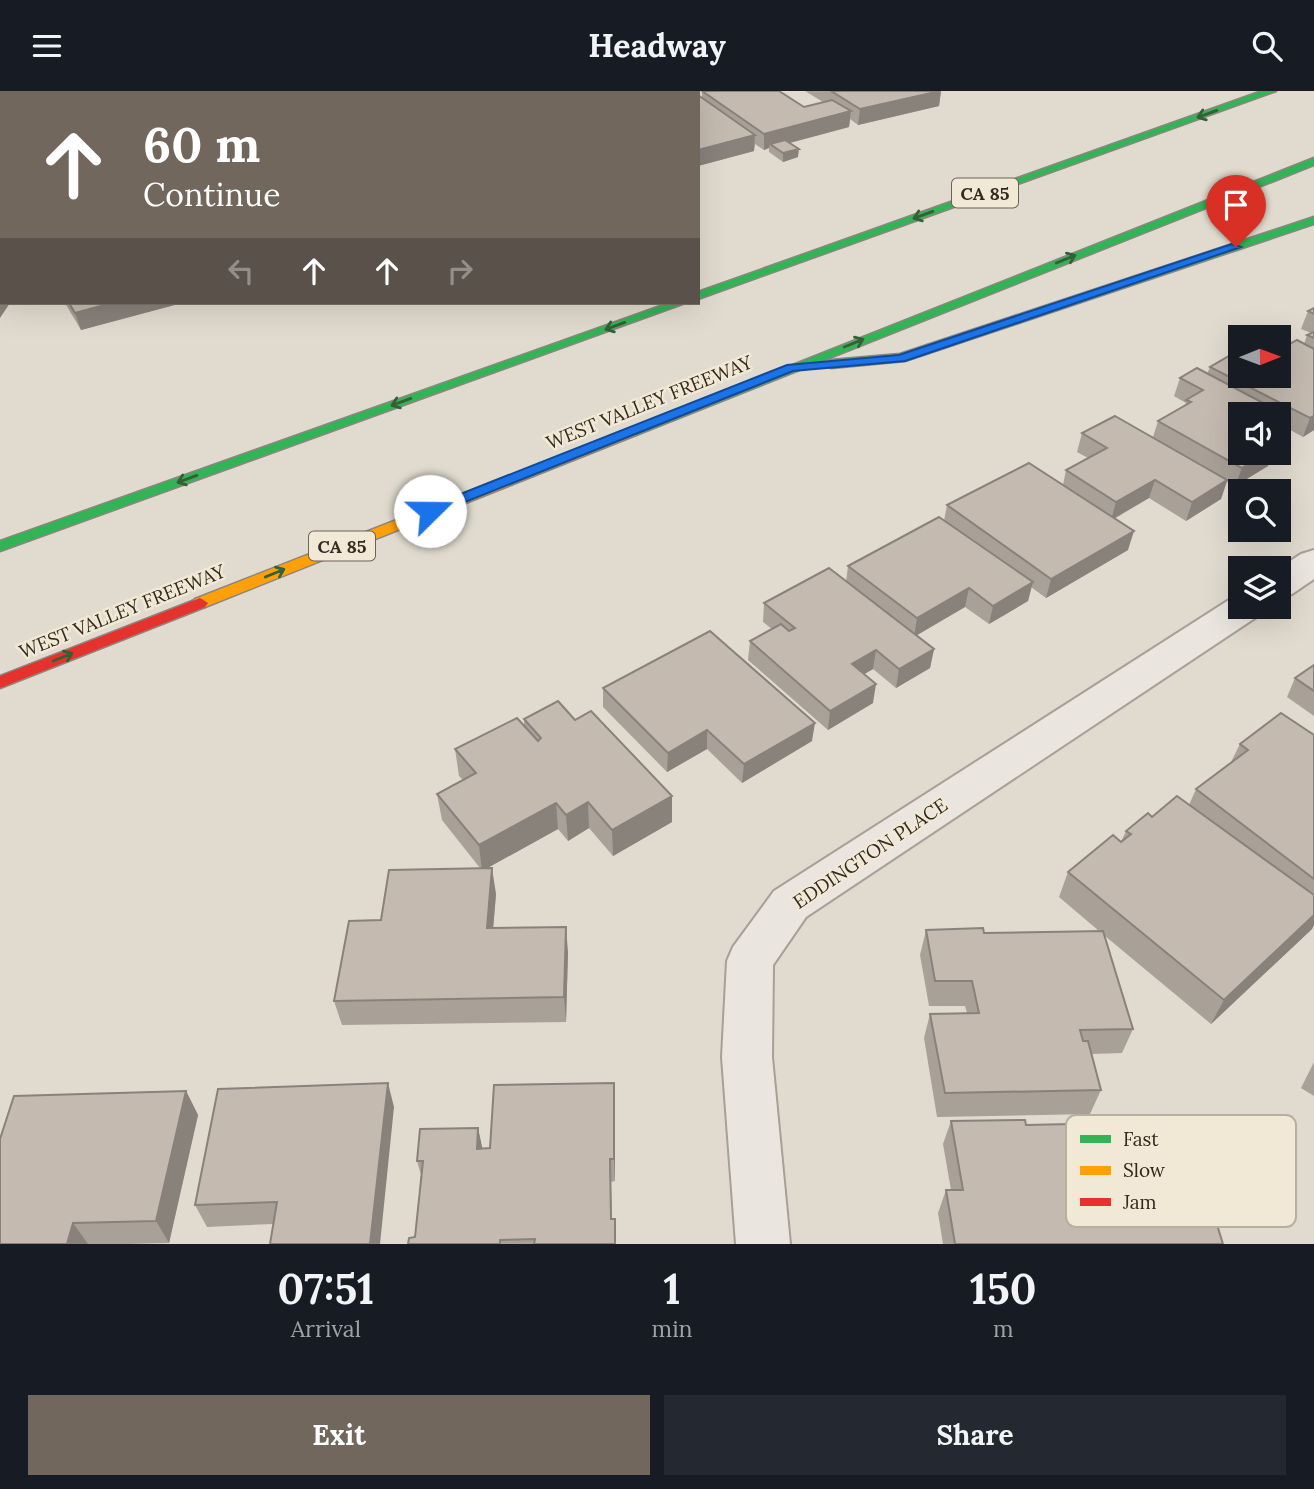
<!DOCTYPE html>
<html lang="en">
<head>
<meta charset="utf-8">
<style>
  body { margin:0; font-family:Lora,serif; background:#242831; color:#f1f3f6; height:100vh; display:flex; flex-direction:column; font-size:26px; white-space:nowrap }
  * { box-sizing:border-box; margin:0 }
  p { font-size:23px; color:#9ea1a6 }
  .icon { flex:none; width:38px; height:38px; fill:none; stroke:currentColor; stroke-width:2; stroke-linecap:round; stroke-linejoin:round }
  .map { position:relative; height:1153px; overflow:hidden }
  .panel { display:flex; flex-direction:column; background:#171b24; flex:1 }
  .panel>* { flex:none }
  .top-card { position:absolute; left:0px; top:0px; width:700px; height:214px; box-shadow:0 7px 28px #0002; background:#71675d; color:#fff; overflow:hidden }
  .needle { width:46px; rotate:89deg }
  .controls { position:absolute; left:1228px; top:234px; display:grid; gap:14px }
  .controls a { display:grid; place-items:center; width:63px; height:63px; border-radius:0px; background:#171b24; box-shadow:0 7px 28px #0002; font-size:35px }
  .pin { position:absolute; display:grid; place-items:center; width:60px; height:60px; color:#fff; margin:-72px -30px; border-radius:50% 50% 50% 0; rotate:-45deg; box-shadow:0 0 7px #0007 }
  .pin .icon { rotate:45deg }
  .me { position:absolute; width:77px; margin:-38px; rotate:68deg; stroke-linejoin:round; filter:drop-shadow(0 0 5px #0008) }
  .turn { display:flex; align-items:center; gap:24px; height:147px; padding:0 28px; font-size:32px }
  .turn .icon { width:91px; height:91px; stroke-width:2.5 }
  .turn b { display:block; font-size:49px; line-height:60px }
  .lanes { display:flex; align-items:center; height:66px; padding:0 28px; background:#0003; justify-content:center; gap:35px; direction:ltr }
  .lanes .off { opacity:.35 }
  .eta { display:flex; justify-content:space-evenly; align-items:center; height:119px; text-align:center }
  .eta b { font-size:42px; font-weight:700; line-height:49px }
  .primary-button { display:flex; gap:14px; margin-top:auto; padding:14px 28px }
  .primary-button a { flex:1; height:80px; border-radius:0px; background:#71675d; color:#fff; font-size:28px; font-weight:700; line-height:80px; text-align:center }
  .primary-button a+a { background:#242831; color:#f1f3f6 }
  header { display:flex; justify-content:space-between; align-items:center; height:91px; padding:0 28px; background:#171b24; font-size:32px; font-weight:700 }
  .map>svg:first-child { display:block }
</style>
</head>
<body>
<header><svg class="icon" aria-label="menu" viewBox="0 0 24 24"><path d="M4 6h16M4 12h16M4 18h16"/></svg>Headway<svg class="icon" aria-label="search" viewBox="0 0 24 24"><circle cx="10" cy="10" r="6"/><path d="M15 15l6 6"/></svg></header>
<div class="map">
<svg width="1314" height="1153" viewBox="0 0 1314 1153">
  <rect width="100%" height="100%" fill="#e1dbcf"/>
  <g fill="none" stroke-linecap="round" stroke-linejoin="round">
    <g stroke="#a6a097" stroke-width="4">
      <g id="street">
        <path d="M43,0H66L42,2Z"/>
        <path d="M610,0H638L609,2Z"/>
        <path d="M0,59H2L0,75Z"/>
        <path d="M0,111L2,112V128L0,127Z"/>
        <path d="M1314,459V488L1292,503L1279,506L1278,478L1301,463Z"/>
        <path d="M1241,505V516H1263L1258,525L806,826L773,874L772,966L790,1153H736L722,966L727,870L733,856L774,800L1232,507Z"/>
      </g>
    </g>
    <g stroke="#8c867e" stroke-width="3">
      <g id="fast">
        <path d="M1262,0H1276L698,208V201Z"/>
        <path d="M1314,67V74L636,344L631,345L624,341Z"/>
        <path d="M1314,126V133L905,270L831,277L825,273L831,269L900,263Z"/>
        <path d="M669,212H685L0,460V450Z"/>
      </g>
    </g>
    <g stroke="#8c867e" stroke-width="3">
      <path id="slow" d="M631,337L638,341L636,344L205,516L200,517L192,512L195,508Z"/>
    </g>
    <g stroke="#8c867e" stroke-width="3">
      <path id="jam" d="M200,507L208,512L205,516L0,597V585Z"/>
    </g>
    <use href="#street" fill="#eae6df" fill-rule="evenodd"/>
    <use href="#fast" fill="#30b455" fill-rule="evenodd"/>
    <use href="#slow" fill="#ff9f0a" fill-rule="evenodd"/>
    <use href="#jam" fill="#e5322d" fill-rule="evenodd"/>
  </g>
  <g fill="#a9a097">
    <path d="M273,0H423L422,2H272Z"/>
    <rect x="428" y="0" width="46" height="2"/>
    <path d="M702,0L804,16L823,11L805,0H941L939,15L858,34L850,28L849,36L790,52L798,66L783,71L769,61V57L764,59L755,53L754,60L698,75V4L702,7Z"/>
    <path d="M65,212H182L81,239Z"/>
    <path d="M1314,217V339L1303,346L1279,333V324H1241L1268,375L1235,395L1227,391L1221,408L1186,430L1149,407L1114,428L1128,459L1046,507L1031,496L1028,510L989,533L965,516L916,544L934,558L930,577L896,597L873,578L864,583L873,612L828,639L748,569L750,550L772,538L763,531L764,512L846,491L848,475L944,430L947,414L1063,394L1066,379L1088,367L1077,361L1082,342L1153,346L1158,330L1185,314L1186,312L1174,305L1180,287L1207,283L1210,276L1279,285V259L1304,253L1307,244L1311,242L1301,238L1308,220Z"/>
    <path d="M1314,574V625L1287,606L1295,587Z"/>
    <path d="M603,597L812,650L742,692L707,658L667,681L603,616Z"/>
    <path d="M524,628L672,731L613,765L589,737L568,750L558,738L487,777L496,803L493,837L568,861L566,931L342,934L334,910L381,829L480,777L442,729L437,703L463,689L459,685L455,658L524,635Z"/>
    <path d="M1314,644V834L1312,838L1211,933L1105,845L1133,938L1122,962L1092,963L1101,999L1090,1023L937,1026L924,947L930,923L967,922L965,915H929L920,864L926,839L984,842L1099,840L1059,806L1068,781L1121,751L1126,740L1152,726L1189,714L1196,698L1231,671L1240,653Z"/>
    <path d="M1314,971V1005L1301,997Z"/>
    <path d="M614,992L615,1015V1090L611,1091L612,1128L616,1153H408L415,1146L421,1084L417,1070L478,1037L482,1058L490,1057Z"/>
    <path d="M186,1000L198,1024L169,1152L129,1153H0Z"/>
    <path d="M394,1016L273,1133L207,1136L195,1114Z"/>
    <path d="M951,1030L1026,1034L1191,1122L1223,1153H943L938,1122L946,1099H951L943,1053Z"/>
  </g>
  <g fill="#89827b">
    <path d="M199,0H213L211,2H198Z"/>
    <path d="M941,0L939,15L858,34L860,18Z"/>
    <path d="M851,20L849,36L774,56L770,53L769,57L764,59V43Z"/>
    <path d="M755,44L754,60L698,75V59Z"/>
    <path d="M799,58L798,66L783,71V62Z"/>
    <path d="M2,186V212H10L0,227V189Z"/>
    <path d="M112,212H182L81,239L75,222Z"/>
    <path d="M1269,315L1265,324H1253Z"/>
    <path d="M1314,325V339L1303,346L1310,327Z"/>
    <path d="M1265,362H1272L1268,375L1235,395L1242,377Z"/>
    <path d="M1155,389L1149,407L1111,429L1116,411Z"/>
    <path d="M1227,389L1221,408L1186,430L1192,411Z"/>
    <path d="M1134,440L1128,459L1046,507L1051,488Z"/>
    <path d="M1033,491L1028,510L989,533L993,515Z"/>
    <path d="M969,497L965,516L914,546L917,527Z"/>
    <path d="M934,558L930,577L896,597L899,578Z"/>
    <path d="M876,559L873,578L849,592L852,573Z"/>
    <path d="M876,593L873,612L828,639L830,620Z"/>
    <path d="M815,632L812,650L742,692L744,673Z"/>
    <path d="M707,639V658L667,681L668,662Z"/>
    <path d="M672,705V731L613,765L612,739Z"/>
    <path d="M588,711L589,737L568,750L566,724Z"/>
    <path d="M556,712L558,738L482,780L479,754Z"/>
    <path d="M492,777L496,803L491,863L487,837Z"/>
    <path d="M1314,824V834L1312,838L1211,933L1224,909Z"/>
    <path d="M566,836L568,861L566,931L564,906Z"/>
    <path d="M388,992L394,1016L380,1153H370Z"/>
    <path d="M614,992L615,1015V1090L614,1068Z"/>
    <path d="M186,1000L198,1024L169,1152L156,1130Z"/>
    <path d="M478,1037L483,1060L477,1058Z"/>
    <path d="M73,1132L88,1153H67Z"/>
  </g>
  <g fill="#c4bab0" stroke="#89827b" stroke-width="2">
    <path d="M106,0H199L198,2H105Z"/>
    <path d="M273,0H349L348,2H272Z"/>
    <path d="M358,0H400V2H357Z"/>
    <path d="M702,0H779L804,16L832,9L851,20L764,43Z"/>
    <path d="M831,0H940L860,18Z"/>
    <path d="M698,4L755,44L698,59Z"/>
    <path d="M785,49L799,58L783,62L770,53Z"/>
    <path d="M0,176H2V186L0,189Z"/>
    <path d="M69,212H112L75,222Z"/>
    <path d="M1314,217V223L1308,220Z"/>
    <path d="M1314,241V247L1307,244Z"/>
    <path d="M1297,249L1314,258V325L1310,327L1210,276L1241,258V285H1279V266L1284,269L1289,266L1279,260V259Z"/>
    <path d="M1197,277L1269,315L1253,324H1241V362H1265L1242,377L1158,330L1191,311L1186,309L1203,299L1180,287Z"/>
    <path d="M1115,325L1227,389L1192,411L1155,389L1116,411L1066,379L1107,357L1082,342Z"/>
    <path d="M1029,372L1134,440L1051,488L947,414Z"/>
    <path d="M939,426L1033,491L993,515L969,497L917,527L848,475Z"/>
    <path d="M829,477L934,558L899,578L876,559L852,573L876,593L830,620L750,550L781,533L789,540L795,537L764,512Z"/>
    <path d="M710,540L815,632L744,673L707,639L668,662L603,597Z"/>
    <path d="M1314,574V600L1295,587Z"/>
    <path d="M558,610L575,629L591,620L672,705L612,739L588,711L566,724L556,712L479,754L437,703L476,682L455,658L517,627L538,650L541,647L524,628Z"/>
    <path d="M1281,622L1314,644V788L1196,698L1248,659L1240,653Z"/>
    <path d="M1177,705L1314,804V824L1224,909L1068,781L1113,744L1121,751L1131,743L1126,740L1148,722L1152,726Z"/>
    <path d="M492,777L487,837L566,836L564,906L334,910L349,830L381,829L389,779Z"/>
    <path d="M983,837L984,842L1103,840L1133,938L1080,939L1083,950H1088L1101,999L945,1002L930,923L979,922L972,890H935L926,839Z"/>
    <path d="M388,992L370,1153H270L277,1111L195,1114L218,998Z"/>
    <path d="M614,992V1068H610L611,1128H615V1153H534L535,1148L500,1149V1153H408L409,1147L415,1146L423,1070H417L420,1038L478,1037L477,1058L490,1057L494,994Z"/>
    <path d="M186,1000L156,1130L73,1132L67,1153H0V1048L14,1005Z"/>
    <path d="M1025,1029L1026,1034L1164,1031L1191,1122L1213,1121L1223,1153H955L946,1099H963L951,1030Z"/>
  </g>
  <defs><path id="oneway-shaft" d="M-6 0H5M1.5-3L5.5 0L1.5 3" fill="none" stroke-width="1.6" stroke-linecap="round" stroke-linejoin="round" transform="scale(1.75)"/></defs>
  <g stroke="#326135">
    <use href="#oneway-shaft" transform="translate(1207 23) rotate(160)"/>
    <use href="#oneway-shaft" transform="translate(923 124) rotate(160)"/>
    <use href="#oneway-shaft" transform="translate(1066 168) rotate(-22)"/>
    <use href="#oneway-shaft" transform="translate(615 235) rotate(160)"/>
    <use href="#oneway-shaft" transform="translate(854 252) rotate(-22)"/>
    <use href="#oneway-shaft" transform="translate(401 311) rotate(160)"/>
    <use href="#oneway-shaft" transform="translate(187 388) rotate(160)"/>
    <use href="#oneway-shaft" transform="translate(275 482) rotate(-22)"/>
    <use href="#oneway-shaft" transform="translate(63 566) rotate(-22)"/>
  </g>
  <path fill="#1a73e8" stroke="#114b97" stroke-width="2" d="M1232,153L1241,156L905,270L793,280L435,423H425L423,420L425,417L787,274L899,264Z"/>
  <g text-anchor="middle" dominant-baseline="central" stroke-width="5" stroke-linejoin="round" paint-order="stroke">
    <g fill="#f1e8d5" stroke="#6d6256" stroke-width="2">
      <rect x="952" y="87.5" width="66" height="29" rx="5"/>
      <rect x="309" y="440.5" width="66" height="29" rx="5"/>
    </g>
    <g font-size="18" font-weight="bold" fill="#342920">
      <text x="985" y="102">CA 85</text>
      <text x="342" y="455">CA 85</text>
    </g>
    <g font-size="19" fill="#342920" stroke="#f1e8d5">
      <text transform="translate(649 311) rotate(-22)">WEST VALLEY FREEWAY</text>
      <text transform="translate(122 520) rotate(-22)">WEST VALLEY FREEWAY</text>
      <text transform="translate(870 762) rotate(-34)">EDDINGTON PLACE</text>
    </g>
  </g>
  <rect x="1066" y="1024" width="230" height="112" rx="10" fill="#f1e8d5" stroke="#b8af9f" stroke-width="2"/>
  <rect x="1080" y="1044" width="31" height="8" fill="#30b455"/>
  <rect x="1080" y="1075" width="31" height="9" fill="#ff9f0a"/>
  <rect x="1080" y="1107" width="31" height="8" fill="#e5322d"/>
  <g font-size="19" fill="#342920">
    <text x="1123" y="1055">Fast</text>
    <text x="1123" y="1086">Slow</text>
    <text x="1123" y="1118">Jam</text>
  </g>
</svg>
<div class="controls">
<a><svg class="needle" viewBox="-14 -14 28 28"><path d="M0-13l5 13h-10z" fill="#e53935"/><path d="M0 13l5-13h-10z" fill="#9ea1a6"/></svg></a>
<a><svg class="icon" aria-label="sound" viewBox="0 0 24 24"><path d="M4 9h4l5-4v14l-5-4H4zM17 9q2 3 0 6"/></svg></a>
<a><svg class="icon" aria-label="search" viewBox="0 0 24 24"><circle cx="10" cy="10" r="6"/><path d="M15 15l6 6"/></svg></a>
<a><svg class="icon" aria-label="layers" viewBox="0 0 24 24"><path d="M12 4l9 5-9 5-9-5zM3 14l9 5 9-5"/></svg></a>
</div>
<div class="pin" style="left:1236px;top:156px;background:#d93025"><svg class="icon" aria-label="arrive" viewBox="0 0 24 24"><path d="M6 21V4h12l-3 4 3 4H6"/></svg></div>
<svg class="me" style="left:430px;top:420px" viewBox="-20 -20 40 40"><circle r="19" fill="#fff"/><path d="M0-13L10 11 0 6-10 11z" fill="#1a73e8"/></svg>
<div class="top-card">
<div class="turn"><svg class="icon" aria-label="ahead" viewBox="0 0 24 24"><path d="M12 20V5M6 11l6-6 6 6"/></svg><div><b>60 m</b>Continue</div></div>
<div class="lanes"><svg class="icon off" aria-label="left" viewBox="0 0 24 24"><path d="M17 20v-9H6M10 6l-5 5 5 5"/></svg><svg class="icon" aria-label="ahead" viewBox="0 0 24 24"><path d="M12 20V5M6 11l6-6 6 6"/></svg><svg class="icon" aria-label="ahead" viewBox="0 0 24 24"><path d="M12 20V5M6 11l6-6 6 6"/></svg><svg class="icon off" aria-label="right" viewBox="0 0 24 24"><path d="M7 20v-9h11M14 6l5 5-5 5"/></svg></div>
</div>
</div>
<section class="panel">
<div class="eta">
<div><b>07:51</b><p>Arrival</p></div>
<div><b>1</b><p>min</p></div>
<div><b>150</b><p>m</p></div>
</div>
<div class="primary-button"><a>Exit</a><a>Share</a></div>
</section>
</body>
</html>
